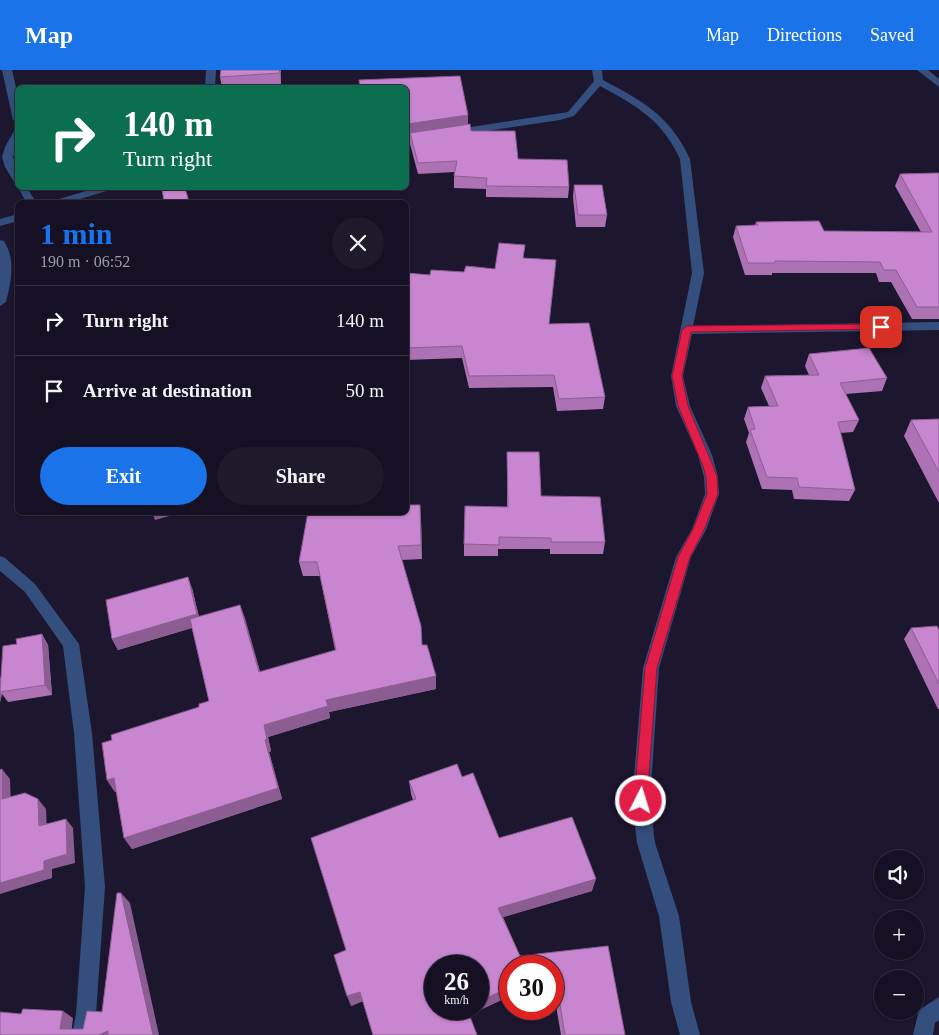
<!DOCTYPE html>
<html lang="en">
<head>
<meta charset="utf-8">
<style>
  body { margin:0; font-family:Georgia,serif; background:#1e192b; color:#f1f3f6; height:100vh; display:flex; flex-direction:column; font-size:19px; white-space:nowrap }
  * { box-sizing:border-box; margin:0 }
  p { font-size:16px; color:#9d9da6 }
  .icon { flex:none; width:28px; height:28px; fill:none; stroke:currentColor; stroke-width:2; stroke-linecap:round; stroke-linejoin:round }
  .map { position:relative; flex:1; overflow:hidden }
  .drawer { position:absolute; left:15px; top:130px; width:394px; height:315px; display:flex; flex-direction:column; background:#151023; border-radius:8px; box-shadow:0 1px 4px #0004,0 0 0 1px #343041 }
  .drawer>* { flex:none }
  .top-card { position:absolute; left:15px; top:15px; width:394px; height:105px; border-radius:8px; box-shadow:0 1px 4px #0004,0 0 0 1px #343041; background:#0b6e4f; color:#fff; overflow:hidden }
  .tools { position:absolute; left:874px; top:780px; display:grid; gap:10px }
  .tools a { display:grid; place-items:center; width:50px; height:50px; border-radius:50%; background:#151023; box-shadow:0 1px 4px #0004,0 0 0 1px #343041; font-size:25px }
  .speed { position:absolute; left:424px; top:885px; display:flex; gap:10px; font-size:25px; font-weight:700; text-align:center }
  .speed>* { display:grid; place-content:center; width:65px; height:65px; border-radius:50%; background:#151023; box-shadow:0 1px 4px #0004,0 0 0 1px #343041; line-height:1 }
  .speed small { font-size:12px; font-weight:400 }
  .speed .limit { border:8px solid #d22; background:#fff; color:#111 }
  .pin { position:absolute; display:grid; place-items:center; width:42px; height:42px; color:#fff; margin:-21px; border-radius:10px; box-shadow:0 2px 8px #0006 }
  .me { position:absolute; width:55px; margin:-28px; rotate:5deg; stroke-linejoin:round; filter:drop-shadow(0 0 4px #0008) }
  .turn { display:flex; align-items:center; gap:18px; height:105px; padding:0 25px; font-size:22px }
  .turn .icon { width:65px; height:65px; stroke-width:2.5 }
  .turn b { display:block; font-size:35px; line-height:42px }
  .round { display:grid; place-items:center; flex:none; width:52px; height:52px; border-radius:26px; background:#1e192b }
  .headline { display:flex; align-items:center; justify-content:space-between; height:85px; padding:0 25px }
  h1 { font-size:30px; font-weight:800; line-height:38px; color:#1a73e8 }
  .action { display:flex; gap:10px; margin-top:auto; padding:10px 25px }
  .action a { flex:1; height:58px; border-radius:30px; background:#1a73e8; color:#fff; font-size:20px; font-weight:800; line-height:58px; text-align:center }
  .action a+a { background:#1e192b; color:#f1f3f6 }
  ul { padding:0; list-style:none }
  li { display:flex; align-items:center; gap:15px; height:70px; padding:0 25px; border-top:1px solid #343041 }
  li div { flex:1 }
  li b { display:block; font-size:19px }
  li em { font-style:normal }
  header { display:flex; align-items:center; gap:30px; box-sizing:border-box; height:70px; padding:0 25px; background:#1a73e8; color:#fff }
  header strong { font-size:24px }
  nav { display:flex; gap:28px; margin-inline-start:auto; font-size:18px }
  .map>svg:first-child { display:block }
</style>
</head>
<body>
<header>
<strong>Map</strong>
<nav><a>Map</a><a>Directions</a><a>Saved</a></nav>
</header>
<div class="map">
<svg width="939" height="965" viewBox="0 0 939 965">
  <rect width="100%" height="100%" fill="#1c162f"/>
  <g fill="none" stroke-linecap="round" stroke-linejoin="round">
    <g fill="#344e7d" fill-rule="evenodd">
      <path d="M2,0H12L18,26V53L13,50Z"/>
      <path d="M206,0H216L215,18H205Z"/>
      <path d="M592,0H602L603,10C643,31 670,46 690,89L704,203L693,256L939,252V260L692,264L683,306L690,336L712,385L718,407L719,424L706,460L691,487L659,598L650,731L655,773L679,846L691,932L700,965H680L671,932L659,846L637,773L632,731L643,598L676,487L692,459L705,424L704,407L698,385L676,336L671,306L692,203L680,89C662,50 637,36 600,16L574,46L560,50L406,73V67L568,42L594,11Z"/>
      <path d="M917,0H928L939,9V17Z"/>
      <path d="M18,60V72L13,87L18,101V113L14,112L5,97L2,87L5,77L14,61Z"/>
      <path d="M18,117L27,118L36,132H26Z"/>
      <path d="M96,118H111L110,120L70,132H55L56,130Z"/>
      <path d="M18,144V151L0,156V149Z"/>
      <path d="M0,170L4,171C16,190 11,212 6,232L0,236Z"/>
      <path d="M0,486L5,488L35,514L79,574L92,663L105,817L96,944L92,965H72L76,944L85,817L74,663L63,576L25,522L0,501Z"/>
      <path d="M939,927V950L935,953L933,965H913L919,940Z"/>
    </g>
  </g>
  <g fill="#ac72b3">
    <path d="M281,0V15L244,18H222L220,7Z"/>
    <path d="M406,18L468,45V54L471,61L518,89L569,117L568,128L486,127V119L454,118V106L455,102L418,104L410,74V65H408L406,59Z"/>
    <path d="M939,103V249H912L891,212H879L876,203H772V205H745L733,167L736,156L755,155L756,152L824,161L921,162L895,116L900,104Z"/>
    <path d="M574,115L607,145L605,157H576L573,127Z"/>
    <path d="M524,188L549,254L605,327L603,339L557,341L553,317L469,318L462,288L406,290V203L430,205L495,199Z"/>
    <path d="M809,284L887,308L882,321L846,324L859,350L853,362L840,363L855,420L849,431L794,429L792,420L762,419L746,372L749,363L744,349L748,337L769,336L761,318L765,306L809,305L805,296Z"/>
    <path d="M939,349V433L904,366L911,350Z"/>
    <path d="M507,382L541,426L605,472L603,484H550V479H498V486H464V474L507,437Z"/>
    <path d="M421,450L422,489L402,490L422,575L436,619L329,642L330,648L268,667L271,681L269,682L282,729L132,779L124,768L116,721L115,722L107,710L112,670L199,637L209,631L192,558L118,580L112,569L192,518L199,547L240,535L260,602L335,580L320,506H303L299,492Z"/>
    <path d="M911,558L939,560V639H938L904,569Z"/>
    <path d="M42,564L48,575L52,625L8,632L2,624L0,632V607L1,608L17,574Z"/>
    <path d="M462,707L499,768L592,821L503,847L520,886L608,876L625,965H561L552,912V896L510,926L469,945L363,931L351,936L346,880L413,730L411,724L409,711Z"/>
  </g>
  <g fill="#8c5d92">
    <path d="M279,0H281V15L280,3Z"/>
    <path d="M468,45V56L408,65L407,54Z"/>
    <path d="M420,435L421,450L422,489L421,475Z"/>
    <path d="M152,442H184L155,450Z"/>
    <path d="M188,507L192,518L201,555L118,580L112,569Z"/>
    <path d="M240,535L245,548L264,615L259,602Z"/>
    <path d="M42,564L48,575L52,625L45,615Z"/>
    <path d="M436,606V619L329,642L330,648L268,667L271,681L269,682L282,729L132,779L124,768L265,670L264,655L326,630Z"/>
    <path d="M0,607L4,612L0,622L2,624L0,632Z"/>
    <path d="M2,699L10,709L11,738L2,729Z"/>
    <path d="M114,708L122,720L115,722L107,710Z"/>
    <path d="M38,729L46,739L47,765L39,756Z"/>
    <path d="M66,749L73,758L75,793L52,799V808L0,824V813Z"/>
    <path d="M596,809L592,821L497,849L498,838Z"/>
    <path d="M121,823L130,833L159,965H153Z"/>
    <path d="M510,917V926L467,946V939H478V932Z"/>
    <path d="M360,922L363,931L351,936L347,926Z"/>
    <path d="M63,941L73,948L71,965L60,959Z"/>
    <path d="M108,961L113,965H99Z"/>
  </g>
  <g fill="#c885d0" stroke="#8c5d92">
    <path d="M221,0H279L280,3L220,7Z"/>
    <path d="M460,6L468,45L407,54L406,50V18H360L359,10Z"/>
    <path d="M470,54L471,61H515L518,89L567,90L569,117L486,116L487,108L454,106L457,91L418,93L410,63Z"/>
    <path d="M939,103V237H917L896,200H884L880,192L775,191V193H748L736,156L758,155L756,152L819,151L824,161L932,162L900,104Z"/>
    <path d="M574,115H602L607,145H578Z"/>
    <path d="M162,118H185L189,132H164Z"/>
    <path d="M499,173L525,175L523,188L556,190L549,254L589,253L605,327L559,329L554,305L469,306L462,276L406,278V203L430,205L431,200L464,202L466,196L495,199Z"/>
    <path d="M869,278L887,308L840,313L859,350L838,352L855,420L799,417L797,408L767,407L750,360L755,359L748,337L778,336L765,306L819,305L809,284Z"/>
    <path d="M939,349V402L911,350Z"/>
    <path d="M507,382H539L541,426L600,427L605,472H551V468L499,467V475L464,474L465,436L508,437Z"/>
    <path d="M406,435H420L421,475L398,476L421,556L422,575H427L436,606L326,630L328,636L264,655L267,669L265,670L278,718L124,768L114,708L107,710L102,673L112,670L111,665L199,637V634L209,631L190,549L240,535L259,602L336,580L317,492H299L308,442H406Z"/>
    <path d="M188,507L197,544L112,569L106,530Z"/>
    <path d="M937,556L939,560V614L911,558Z"/>
    <path d="M42,564L45,615L0,622L3,576L17,574L16,569Z"/>
    <path d="M457,694L462,707L473,703L499,768L572,747L596,809L498,838L520,886L608,876L625,965H565L554,897L552,898V896H510V917L478,932V896H435V939H467L477,965H373L360,922L347,926L334,885L346,880L311,768L416,729L409,711Z"/>
    <path d="M2,699V729L25,723L38,729L39,756L66,749L67,784L44,791V800L0,813V700Z"/>
    <path d="M117,823H121L153,965H108V961L99,965H0V942L21,944L23,939L63,941L60,959H83L87,941L102,942Z"/>
  </g>
  <path fill="#e11d48" stroke="#92132f" d="M881,254L885,257L884,259L691,262L682,306L688,336L713,396L717,407L718,424L704,460L690,487L657,598L647,731L645,735L641,737L636,735L634,731L645,598L678,487L693,459L707,424L706,407L703,396L678,336L672,306L682,260L687,256Z"/>
</svg>
<div class="tools">
<a><svg class="icon" aria-label="sound" viewBox="0 0 24 24"><path d="M4 9h4l5-4v14l-5-4H4zM17 9q2 3 0 6"/></svg></a>
<a>+</a>
<a>−</a>
</div>
<div class="speed"><div>26<small>km/h</small></div><div class="limit">30</div></div>
<div class="pin" style="left:881px;top:257px;background:#d93025"><svg class="icon" aria-label="arrive" viewBox="0 0 24 24"><path d="M6 21V4h12l-3 4 3 4H6"/></svg></div>
<svg class="me" style="left:641px;top:731px" viewBox="-20 -20 40 40"><circle r="17" fill="#e11d48" stroke="#fff" stroke-width="3"/><path d="M0-11L8 9 0 5-8 9z" fill="#fff"/></svg>
<div class="top-card">
<div class="turn"><svg class="icon" aria-label="right" viewBox="0 0 24 24"><path d="M7 20v-9h11M14 6l5 5-5 5"/></svg><div><b>140 m</b>Turn right</div></div>
</div>
<section class="drawer">
<div class="headline"><div><h1>1 min</h1><p>190 m · 06:52</p></div><a class="round"><svg class="icon" aria-label="close" viewBox="0 0 24 24"><path d="M6 6l12 12M18 6L6 18"/></svg></a></div>
<ul>
<li><svg class="icon" aria-label="right" viewBox="0 0 24 24"><path d="M7 20v-9h11M14 6l5 5-5 5"/></svg><div><b>Turn right</b></div><em>140 m</em></li>
<li><svg class="icon" aria-label="arrive" viewBox="0 0 24 24"><path d="M6 21V4h12l-3 4 3 4H6"/></svg><div><b>Arrive at destination</b></div><em>50 m</em></li>
</ul>
<div class="action"><a>Exit</a><a>Share</a></div>
</section>
</div>
</body>
</html>
